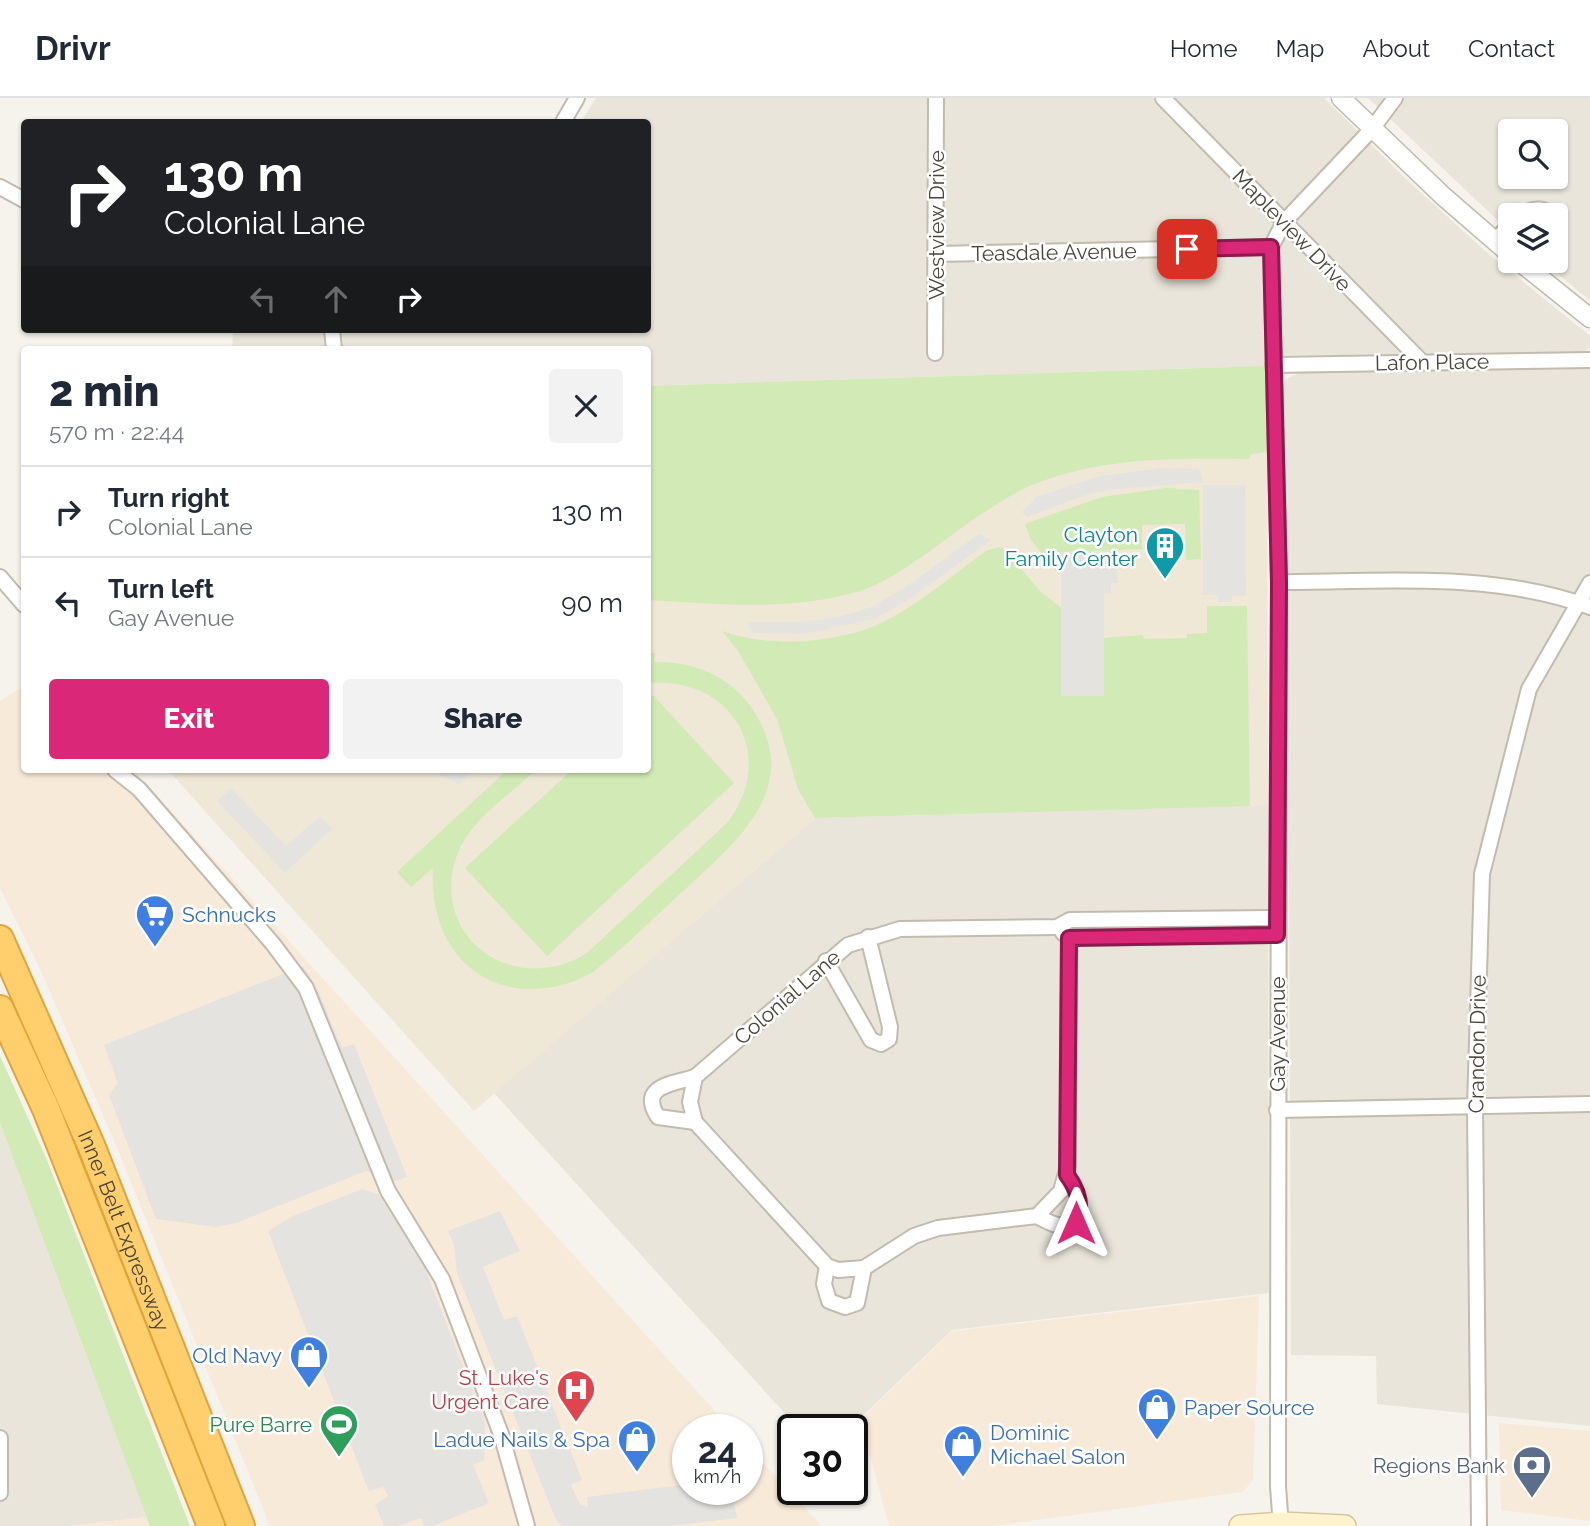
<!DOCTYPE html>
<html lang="en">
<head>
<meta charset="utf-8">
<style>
  body { margin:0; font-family:Raleway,sans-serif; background:#f2f2f3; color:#1f2937; height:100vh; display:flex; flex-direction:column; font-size:26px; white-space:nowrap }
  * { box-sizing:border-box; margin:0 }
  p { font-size:23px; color:#747a83 }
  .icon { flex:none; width:38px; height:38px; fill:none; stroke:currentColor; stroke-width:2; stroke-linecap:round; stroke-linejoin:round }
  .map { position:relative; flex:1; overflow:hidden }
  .panel { position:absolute; left:21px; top:248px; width:630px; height:427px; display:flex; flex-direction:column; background:#fff; border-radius:7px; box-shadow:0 2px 5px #0004 }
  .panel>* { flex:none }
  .top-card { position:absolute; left:21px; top:21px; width:630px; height:214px; border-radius:7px; box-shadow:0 2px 5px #0004; background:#202124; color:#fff; overflow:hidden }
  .tools { position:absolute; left:1498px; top:21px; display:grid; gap:14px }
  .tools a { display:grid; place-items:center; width:70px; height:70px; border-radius:7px; background:#fff; box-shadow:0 2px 5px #0004; font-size:35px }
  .speed { position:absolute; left:672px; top:1316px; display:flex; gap:14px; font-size:35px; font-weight:700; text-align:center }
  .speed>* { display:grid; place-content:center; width:91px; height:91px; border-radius:50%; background:#fff; box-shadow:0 2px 5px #0004; line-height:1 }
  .speed small { font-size:18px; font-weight:400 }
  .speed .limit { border:4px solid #111; border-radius:10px; background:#fff; color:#111 }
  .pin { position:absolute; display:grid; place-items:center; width:60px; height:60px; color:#fff; margin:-30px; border-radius:14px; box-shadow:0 4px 10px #0006 }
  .me { position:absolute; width:77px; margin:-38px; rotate:0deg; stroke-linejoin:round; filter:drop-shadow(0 0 5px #0008) }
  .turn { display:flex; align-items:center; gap:24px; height:147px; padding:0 28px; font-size:32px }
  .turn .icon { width:91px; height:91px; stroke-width:2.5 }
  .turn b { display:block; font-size:49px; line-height:60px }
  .lanes { display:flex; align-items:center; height:66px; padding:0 28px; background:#0003; justify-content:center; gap:35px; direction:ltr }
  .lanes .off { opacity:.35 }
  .round { display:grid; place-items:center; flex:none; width:74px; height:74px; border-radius:7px; background:#f2f2f3 }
  .headline { display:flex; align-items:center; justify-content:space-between; height:119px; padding:0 28px }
  h1 { font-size:42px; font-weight:800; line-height:52px }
  .cta { display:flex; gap:14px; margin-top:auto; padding:14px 28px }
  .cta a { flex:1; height:80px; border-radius:7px; background:#db2777; color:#fff; font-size:28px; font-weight:800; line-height:80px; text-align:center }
  .cta a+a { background:#f2f2f3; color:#1f2937 }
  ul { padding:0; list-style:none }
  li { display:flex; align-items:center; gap:21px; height:91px; padding:0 28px; border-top:2px solid #e0e1e3 }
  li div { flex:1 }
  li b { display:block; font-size:26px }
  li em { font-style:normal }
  header { display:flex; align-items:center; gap:42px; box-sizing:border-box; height:98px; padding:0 35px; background:#fff; border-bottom:2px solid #e0e1e3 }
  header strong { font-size:33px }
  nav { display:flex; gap:38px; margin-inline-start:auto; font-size:24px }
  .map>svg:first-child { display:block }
</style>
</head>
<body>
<header>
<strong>Drivr</strong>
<nav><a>Home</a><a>Map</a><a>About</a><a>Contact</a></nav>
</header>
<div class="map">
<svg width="1590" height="1428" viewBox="0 0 1590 1428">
  <rect width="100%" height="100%" fill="#f6f3ec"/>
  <g fill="#eae5da" fill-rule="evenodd">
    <path d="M596,0H1324L1405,80L1484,152L1590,238V250L1582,256L1268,257L1267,268L648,288V252H232L233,231H648V24H581Z"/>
    <path d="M1368,0H1590V203L1543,163H1556V117H1510V134ZM1510,33H1556V79H1510Z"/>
    <path d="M1590,270V1328L1377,1306L1376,1258L1291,1257L1288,507L1283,286L1286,281L1302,274Z"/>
    <path d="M1268,707L1269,1195L952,1232L848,1332H800L494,995L815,720Z"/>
    <path d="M0,1025L147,1419L68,1428H0Z"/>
  </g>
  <g fill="#f7ead8">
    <path d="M24,588V672H134L732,1332H688V1391H747V1348L822,1428H270L120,1057L41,873L0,790V603Z"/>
    <path d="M1259,1198L1253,1381L1243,1394L992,1428H889L870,1357L852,1373L850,1332L952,1233Z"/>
    <path d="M1499,1325L1590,1333V1423L1501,1412Z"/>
    <path d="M147,1419L150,1428H68Z"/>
  </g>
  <path fill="#efe8d6" d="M1267,268L1268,707L815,720L474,1013L168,672H648V288Z"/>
  <g fill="#d2eab5">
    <path d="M1267,268L1268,353L1250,357L1249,361C1178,360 1103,359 1035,386C1016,393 996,407 980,417C947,439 899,480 863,492C794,514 719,506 648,502V288Z"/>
    <path d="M1166,390L1199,392L1201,461L1186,462L1185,426L1142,427V451L1061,454L1059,477L1031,442L1025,426L1102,399Z"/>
    <path d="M999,449L1005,452L1039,492L1061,510V597H1104V540L1143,537L1144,541L1187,540V536L1207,535V508H1247L1250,708L815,720L798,691L777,621L738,553L722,533C769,550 840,546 885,523C921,505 954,476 986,453Z"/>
    <path d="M648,555H655L654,564C692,563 729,577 751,609C807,690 734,746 680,796C651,823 623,850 592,875C505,920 427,866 433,770L411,789L397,774L507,672H536C513,694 476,718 461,748C421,832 510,903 587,855L727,725C779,657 732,578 648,585Z"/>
    <path d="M653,597L734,685L547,858L465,770L572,672H648V602Z"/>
    <path d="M1242,827L1245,831L1107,834L1103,831L1105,828Z"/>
    <path d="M0,958L47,1062L190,1428H150L0,1025Z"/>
  </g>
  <g fill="#e5e3e0">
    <path d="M1162,370L1199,371L1203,384L1115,391L1082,398L1028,419L1022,414L1037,399L1074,386L1102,378Z"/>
    <path d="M1203,387H1245L1246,498H1232L1231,504H1218V497H1203Z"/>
    <path d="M979,436L991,442L911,500L875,521L803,536L753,535L747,524H800L839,519L872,509L904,490Z"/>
    <path d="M1117,453V485H1111V496H1104V598H1061V454Z"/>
    <path d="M431,672H474L459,686Z"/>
    <path d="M231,690L286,748L320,718L332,731L285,775L217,703Z"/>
    <path d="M303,868L318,892L342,950L354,946L407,1079L395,1083L366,1073L236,1125L216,1129L156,1121L109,997L118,985L104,947Z"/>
    <path d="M362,1091L378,1096L420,1158L485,1324L484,1362L473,1367L489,1405L433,1428H424L421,1420L398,1428H384L375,1407L388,1398L383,1389L369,1393L268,1133L293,1118Z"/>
    <path d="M500,1113L520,1153L483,1169L504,1222L517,1218L582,1382L571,1387L580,1406L588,1409L587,1399L688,1386V1391H732L737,1420L669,1428H562L556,1422L457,1175L454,1147L448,1133Z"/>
  </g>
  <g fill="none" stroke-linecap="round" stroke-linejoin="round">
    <g stroke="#c2bbae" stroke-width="18">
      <g id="minor">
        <path d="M1163,0L1422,264"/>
        <path d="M563,24L577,0"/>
        <path d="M0,89L24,102"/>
        <path d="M1521,117C1533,110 1541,109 1553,117"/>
        <path d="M1556,121L1559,129L1556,145"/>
        <path d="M1495,143L1510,127"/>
        <path d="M1271,149L1279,484L1278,1389L1281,1428"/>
        <path d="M936,156L1271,149L1284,124L1372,31L1395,0"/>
        <path d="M1535,175L1544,163"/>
        <path d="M332,231L334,252"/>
        <path d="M935,255L936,0"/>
        <path d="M1273,267L1590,262"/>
        <path d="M0,479L24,507"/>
        <path d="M1279,484C1382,484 1491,473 1590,509"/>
        <path d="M115,672L139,691L273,846L306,890L388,1093L442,1181L501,1336L527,1428"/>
        <path d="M1063,835L1069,840L1277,837"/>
        <path d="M1069,840L1068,1068L1061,1093L1037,1118L938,1130L914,1138L864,1170L838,1172L827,1168L695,1024L690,1004L695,979L848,847L900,831L1057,829L1070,822L1277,820"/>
        <path d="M826,863L871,942L881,946L889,941L890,929L868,839"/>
        <path d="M695,979C672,986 638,988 658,1019L695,1024"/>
        <path d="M1277,1012L1590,1006"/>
        <path d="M1037,1118C1050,1125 1061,1132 1076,1124C1083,1107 1078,1092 1067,1077"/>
        <path d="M827,1168L824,1186L829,1203L845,1209L857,1205L864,1170"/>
        <path d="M0,1340V1395"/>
        <path d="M1479,1428L1475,1009L1482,776L1529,591L1590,485"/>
      </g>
    </g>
    <g stroke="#c2bbae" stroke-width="21">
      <g id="tertiary">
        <path d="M1341,0L1443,98L1510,156"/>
        <path d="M1519,163L1590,220"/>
      </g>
    </g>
    <g stroke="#d6c79b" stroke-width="24">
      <path id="secondary" d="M1240,1428L1281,1425L1345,1428"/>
    </g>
    <g stroke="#e0a43c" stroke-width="30">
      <g id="motorway">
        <path id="s1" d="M0,841L91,1047L241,1428"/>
        <path d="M0,911L46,1011L211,1428"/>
      </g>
    </g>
    <use href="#minor" stroke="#fff" stroke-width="14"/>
    <use href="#tertiary" stroke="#fff" stroke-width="18"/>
    <use href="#secondary" stroke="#fff3cd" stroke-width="21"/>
    <use href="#motorway" stroke="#ffcf6e" stroke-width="26"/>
  </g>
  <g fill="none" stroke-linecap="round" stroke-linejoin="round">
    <g stroke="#8e194d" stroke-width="18">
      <path id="route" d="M1076,1125C1083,1107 1078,1092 1067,1077L1069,840L1277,837L1279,484L1271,149L1187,151"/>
    </g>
    <use href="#route" stroke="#db2777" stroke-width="12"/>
  </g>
  <defs>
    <g id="building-pin" transform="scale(2.0125)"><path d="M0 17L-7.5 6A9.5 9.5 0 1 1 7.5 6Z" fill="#0f9aa8" stroke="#fff"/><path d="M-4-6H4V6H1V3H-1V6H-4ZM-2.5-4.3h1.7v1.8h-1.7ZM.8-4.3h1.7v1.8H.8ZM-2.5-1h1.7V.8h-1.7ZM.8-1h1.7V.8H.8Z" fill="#fff"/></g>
    <g id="supermarket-pin" transform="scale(2.0125)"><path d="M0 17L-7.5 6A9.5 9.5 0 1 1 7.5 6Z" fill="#3f7fe0" stroke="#fff"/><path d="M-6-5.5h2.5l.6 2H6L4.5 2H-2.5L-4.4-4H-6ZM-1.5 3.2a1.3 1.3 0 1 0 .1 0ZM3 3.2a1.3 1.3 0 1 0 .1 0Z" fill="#fff"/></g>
    <g id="shop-pin" transform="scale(2.0125)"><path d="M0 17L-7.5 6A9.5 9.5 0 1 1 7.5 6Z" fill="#3f7fe0" stroke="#fff"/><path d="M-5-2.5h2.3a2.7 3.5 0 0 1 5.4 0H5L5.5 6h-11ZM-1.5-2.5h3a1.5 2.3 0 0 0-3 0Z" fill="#fff"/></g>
    <g id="hospital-pin" transform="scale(2.0125)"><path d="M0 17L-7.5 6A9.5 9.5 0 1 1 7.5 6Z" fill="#e0444e" stroke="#fff"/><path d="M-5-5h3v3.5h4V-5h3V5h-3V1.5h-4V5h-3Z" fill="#fff"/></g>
    <g id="stadium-pin" transform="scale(2.0125)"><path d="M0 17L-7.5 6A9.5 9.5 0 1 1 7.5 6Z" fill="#2e9e5b" stroke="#fff"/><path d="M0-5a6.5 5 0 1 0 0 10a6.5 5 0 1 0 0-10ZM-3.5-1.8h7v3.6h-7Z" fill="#fff"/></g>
    <g id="bank-pin" transform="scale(2.0125)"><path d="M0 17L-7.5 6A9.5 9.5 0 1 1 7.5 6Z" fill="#5c6f8a" stroke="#fff"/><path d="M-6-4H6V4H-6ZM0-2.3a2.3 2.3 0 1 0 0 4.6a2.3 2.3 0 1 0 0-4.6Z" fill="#fff"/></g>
  </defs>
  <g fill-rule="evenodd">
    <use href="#building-pin" x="1165" y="448"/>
    <use href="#supermarket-pin" x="155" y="816"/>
    <use href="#shop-pin" x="309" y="1257"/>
    <use href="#hospital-pin" x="576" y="1291"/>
    <use href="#shop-pin" x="1157" y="1309"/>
    <use href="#stadium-pin" x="339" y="1326"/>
    <use href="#shop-pin" x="637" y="1341"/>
    <use href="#shop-pin" x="963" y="1346"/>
    <use href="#bank-pin" x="1532" y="1367"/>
  </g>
  <g text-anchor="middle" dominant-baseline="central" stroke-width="5" stroke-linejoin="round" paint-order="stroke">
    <g font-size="21" fill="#4b4439" stroke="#fff">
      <text transform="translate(936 127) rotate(-90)">Westview Drive</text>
      <text transform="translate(1292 132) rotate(46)">Mapleview Drive</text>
      <text transform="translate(1054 154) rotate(-1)">Teasdale Avenue</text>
      <text transform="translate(1432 264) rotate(-1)">Lafon Place</text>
      <text transform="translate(787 899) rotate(-41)">Colonial Lane</text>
      <text transform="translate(1277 936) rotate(-90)">Gay Avenue</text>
      <text transform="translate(1477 946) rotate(-89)">Crandon Drive</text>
      <text stroke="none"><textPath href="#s1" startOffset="317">Inner Belt Expressway</textPath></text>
    </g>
    <g font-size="21" fill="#0d838f" stroke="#fff" text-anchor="end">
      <text x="1138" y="436">Clayton<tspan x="1138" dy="24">Family Center</tspan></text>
    </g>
    <g font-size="21" fill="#366cbe" stroke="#fff" text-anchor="start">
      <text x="182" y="816">Schnucks</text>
      <text x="282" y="1257" text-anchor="end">Old Navy</text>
      <text x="1184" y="1309">Paper Source</text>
      <text x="990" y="1334">Dominic<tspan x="990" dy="24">Michael Salon</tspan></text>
      <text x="610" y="1341" text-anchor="end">Ladue Nails &amp; Spa</text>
    </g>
    <g font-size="21" fill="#be3a42" stroke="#fff" text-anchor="end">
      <text x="549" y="1279">St. Luke's<tspan x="549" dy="24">Urgent Care</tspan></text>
    </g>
    <g font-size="21" fill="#27864d" stroke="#fff" text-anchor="end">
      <text x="312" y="1326">Pure Barre</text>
    </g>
    <g font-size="21" fill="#4e5e75" stroke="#fff" text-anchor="end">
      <text x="1505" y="1367">Regions Bank</text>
    </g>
  </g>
</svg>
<div class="tools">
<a><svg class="icon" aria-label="search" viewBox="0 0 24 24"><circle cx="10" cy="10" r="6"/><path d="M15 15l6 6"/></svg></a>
<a><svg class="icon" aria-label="layers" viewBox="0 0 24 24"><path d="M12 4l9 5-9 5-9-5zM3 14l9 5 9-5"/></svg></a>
</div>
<div class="speed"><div>24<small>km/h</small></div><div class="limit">30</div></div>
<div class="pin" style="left:1187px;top:151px;background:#d93025"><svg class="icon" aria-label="arrive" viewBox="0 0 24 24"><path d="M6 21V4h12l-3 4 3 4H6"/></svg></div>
<svg class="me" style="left:1076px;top:1125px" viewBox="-20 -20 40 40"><path d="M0-17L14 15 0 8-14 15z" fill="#db2777" stroke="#fff" stroke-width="4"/></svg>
<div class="top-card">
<div class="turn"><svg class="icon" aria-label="right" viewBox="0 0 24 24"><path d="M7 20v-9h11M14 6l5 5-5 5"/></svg><div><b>130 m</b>Colonial Lane</div></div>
<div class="lanes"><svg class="icon off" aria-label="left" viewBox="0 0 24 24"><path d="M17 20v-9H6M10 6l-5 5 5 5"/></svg><svg class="icon off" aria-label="ahead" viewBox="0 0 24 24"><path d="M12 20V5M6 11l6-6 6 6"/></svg><svg class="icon" aria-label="right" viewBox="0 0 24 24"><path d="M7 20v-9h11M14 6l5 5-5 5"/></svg></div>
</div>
<section class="panel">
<div class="headline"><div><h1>2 min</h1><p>570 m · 22:44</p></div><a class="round"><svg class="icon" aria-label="close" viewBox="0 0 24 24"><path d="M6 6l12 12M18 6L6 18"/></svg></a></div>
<ul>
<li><svg class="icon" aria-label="right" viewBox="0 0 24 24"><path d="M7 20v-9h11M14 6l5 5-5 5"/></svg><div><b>Turn right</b><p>Colonial Lane</p></div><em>130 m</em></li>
<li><svg class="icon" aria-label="left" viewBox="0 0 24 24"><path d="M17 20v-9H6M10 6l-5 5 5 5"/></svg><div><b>Turn left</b><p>Gay Avenue</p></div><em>90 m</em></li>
</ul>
<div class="cta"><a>Exit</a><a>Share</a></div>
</section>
</div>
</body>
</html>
